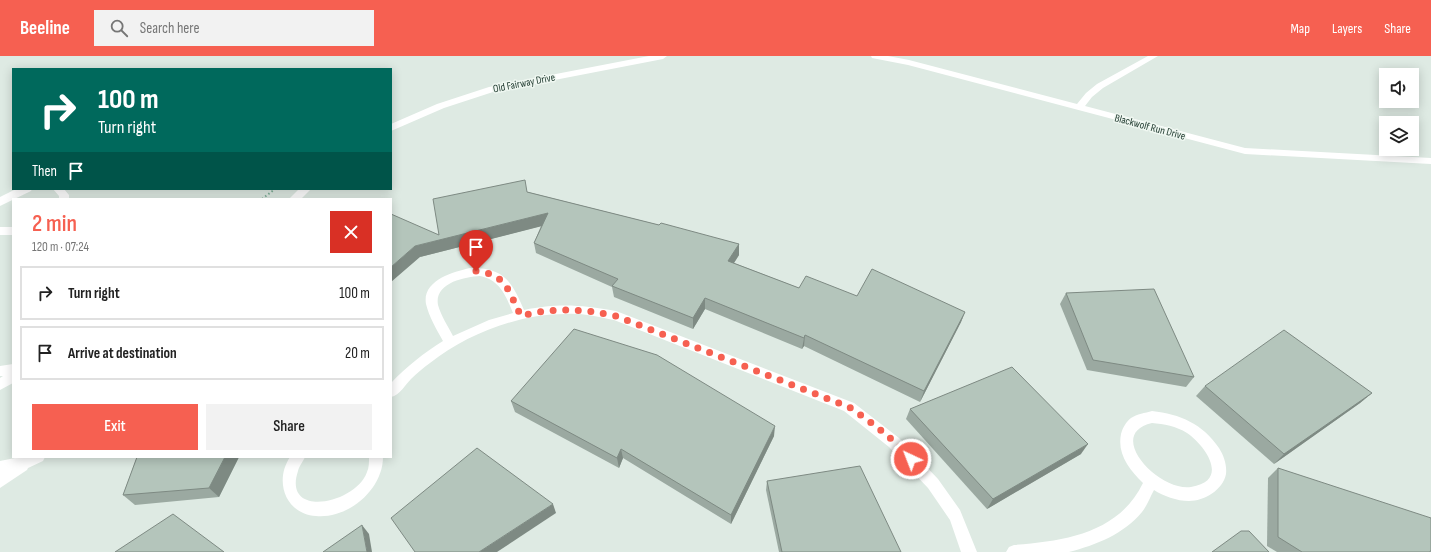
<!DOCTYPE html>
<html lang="en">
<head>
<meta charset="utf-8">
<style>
  body { margin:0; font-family:"Sofia Sans Condensed",sans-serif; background:#f2f2f2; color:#222; height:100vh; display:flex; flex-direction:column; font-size:15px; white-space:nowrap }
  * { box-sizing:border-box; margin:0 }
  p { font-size:13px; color:#767676 }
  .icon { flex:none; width:22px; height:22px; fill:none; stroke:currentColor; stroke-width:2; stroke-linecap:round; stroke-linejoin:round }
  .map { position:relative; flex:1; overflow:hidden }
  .drawer { position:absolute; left:12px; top:142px; width:380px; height:260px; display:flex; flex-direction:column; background:#fff; border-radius:0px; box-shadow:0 2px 10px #0003 }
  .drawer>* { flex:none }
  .hud { position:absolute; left:12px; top:12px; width:380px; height:122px; border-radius:0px; box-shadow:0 2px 10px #0003; background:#00695c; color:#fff; overflow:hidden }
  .tools { position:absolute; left:1379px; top:12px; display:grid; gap:8px }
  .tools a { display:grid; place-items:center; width:40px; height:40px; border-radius:0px; background:#fff; box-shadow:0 2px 10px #0003; font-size:20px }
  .pin { position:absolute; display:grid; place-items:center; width:34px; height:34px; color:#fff; margin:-41px -17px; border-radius:50% 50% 50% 0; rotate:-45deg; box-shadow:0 0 4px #0007 }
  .pin .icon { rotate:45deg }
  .me { position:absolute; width:44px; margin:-22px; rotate:317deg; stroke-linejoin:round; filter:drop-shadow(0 0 3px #0008) }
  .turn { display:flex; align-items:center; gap:14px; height:84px; padding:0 20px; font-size:18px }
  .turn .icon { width:52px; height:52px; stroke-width:2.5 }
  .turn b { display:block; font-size:28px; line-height:34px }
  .then { display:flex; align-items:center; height:38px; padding:0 20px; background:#0003; gap:8px; font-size:15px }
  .round { display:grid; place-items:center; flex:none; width:42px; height:42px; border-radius:0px; background:#f2f2f2 }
  .headline { display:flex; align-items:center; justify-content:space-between; height:68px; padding:0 20px }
  h1 { font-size:24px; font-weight:600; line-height:30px; color:#f66051 }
  .primary-button { display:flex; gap:8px; margin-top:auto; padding:8px 20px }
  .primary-button a { flex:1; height:46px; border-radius:0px; background:#f66051; color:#fff; font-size:16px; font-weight:600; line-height:46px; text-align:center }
  .primary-button a+a { background:#f2f2f2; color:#222 }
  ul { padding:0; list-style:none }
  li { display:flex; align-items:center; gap:12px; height:54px; margin:0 8px 6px; padding:0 12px; border:2px solid #e0e0e0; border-radius:0px }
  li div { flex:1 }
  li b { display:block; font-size:15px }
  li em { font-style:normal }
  header { display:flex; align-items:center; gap:24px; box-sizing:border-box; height:56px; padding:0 20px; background:#f66051; color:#fff }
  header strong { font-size:19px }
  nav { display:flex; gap:22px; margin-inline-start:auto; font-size:14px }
  .search { width:280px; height:36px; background:#f2f2f2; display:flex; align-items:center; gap:10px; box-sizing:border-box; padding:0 14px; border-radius:0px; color:#767676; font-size:15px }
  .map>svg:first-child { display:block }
</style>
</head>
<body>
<header>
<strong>Beeline</strong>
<div class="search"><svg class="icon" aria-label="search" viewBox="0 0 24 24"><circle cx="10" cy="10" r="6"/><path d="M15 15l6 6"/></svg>Search here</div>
<nav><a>Map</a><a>Layers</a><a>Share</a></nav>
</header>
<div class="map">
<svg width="1431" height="496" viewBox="0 0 1431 496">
  <rect width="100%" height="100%" fill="#deeae3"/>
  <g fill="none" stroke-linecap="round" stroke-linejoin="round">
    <path stroke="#7eaf98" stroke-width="2" stroke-dasharray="1.5 2.5" stroke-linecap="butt" d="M262,143L275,133"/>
    <g fill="#fff" fill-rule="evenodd">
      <path d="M871,0H888L909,4L1077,48L1086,37L1097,28L1148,0H1158L1103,32L1092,41L1085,50L1245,92L1431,102V108L1245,98L908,9L872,2Z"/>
      <path d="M32,133L31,135L0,150V141L16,133Z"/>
      <path d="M53,133H64L69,139V143H59V140Z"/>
      <rect x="0" y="171" width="13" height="8"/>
      <path d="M470,212C504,211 512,226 524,254C559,247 581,249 616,255L854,347L899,382L938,423L960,454L977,496H961L950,464L928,432L889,391L844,355L614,264C598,261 582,257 566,258C518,258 467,278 430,307C423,312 417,317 411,323C405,329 400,339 391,341V327C407,310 424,297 443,285C437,274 429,261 426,248C422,225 452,216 470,212ZM480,220C500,224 506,240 513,257L489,264L453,280C448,270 441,260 438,249C434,227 464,221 480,220Z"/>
      <path d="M1152,355C1180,358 1203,368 1219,392C1224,400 1227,409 1226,418C1223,434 1204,445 1189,445C1177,445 1163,440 1154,434C1150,441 1147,450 1142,456C1124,478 1096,489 1069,496H1006L1009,491L1014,489C1065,485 1119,477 1143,427C1129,413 1117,398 1121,378C1123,371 1126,366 1131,362C1137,358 1145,357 1152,355ZM1152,367C1164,368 1176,370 1187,377C1206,390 1230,425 1191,431C1159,436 1104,378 1152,367Z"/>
      <path d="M290,401H305C303,406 299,410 298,415C282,463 356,448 367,416C369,412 369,406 369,401H383C383,433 349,463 316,460C285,458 274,425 290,401Z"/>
    </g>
    <g fill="#fff" fill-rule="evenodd">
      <path d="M649,0H667L663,3L493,36L444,52L391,75V68L437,48L489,31Z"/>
      <path d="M299,133H311L301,143H289Z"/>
      <path d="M13,308V327L0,334V322L3,320H0V310Z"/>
      <path d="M20,401H45L43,405L28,412L27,414L0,432V405Z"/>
    </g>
  </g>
  <g fill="#9ba9a1">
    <path d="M528,136L659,169L739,188V199L734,207L799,232L857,240L965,256L961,266L920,346L804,290L802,293L705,253L693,273L614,241L612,231L536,197L534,187L541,170L420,201L439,179Z"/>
    <path d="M1066,237L1194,321L1186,331L1087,314L1060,248Z"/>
    <path d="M1205,330L1372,337L1360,347L1274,408L1196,340Z"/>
    <path d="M511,345L774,380L731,468L623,402L619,412L515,356Z"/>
    <path d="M910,353L1081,398L987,453L906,363Z"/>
    <path d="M137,401H239L219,441L135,449L123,439Z"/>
    <path d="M1278,412L1430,496H1277L1267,490L1268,422Z"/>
    <path d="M767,425L901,496H779L766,434Z"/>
  </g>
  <g fill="#7e8a83">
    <path d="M548,157L550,168L420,201L391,226V211L415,190Z"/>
    <path d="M739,188V199L728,216V205Z"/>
    <path d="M705,242V253L693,273V262Z"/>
    <path d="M965,256L961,266L920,346L924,335Z"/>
    <path d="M805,279L804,290L802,293L804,282Z"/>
    <path d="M1372,337L1360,347L1274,408L1284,398Z"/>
    <path d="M775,370L774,380L731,468V459Z"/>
    <path d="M1088,388L1081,398L987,453L993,443Z"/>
    <path d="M621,393L623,402L619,412L617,402Z"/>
    <path d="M225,401H239L219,441L209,432Z"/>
    <path d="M553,448L556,457L497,496H479Z"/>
    <path d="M362,469L369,478L372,496H367Z"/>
  </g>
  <g fill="#b4c5bb" stroke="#7e8a83">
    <path d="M525,124L527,136L659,169L661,167L739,188L728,205L799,232L806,220L857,240L872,213L965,256L924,335L805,279L804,282L705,242L693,262L612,230L618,223L534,187L548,157L415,190L391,211V158L439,179L433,143Z"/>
    <path d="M1154,233L1194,321L1093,304L1066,237Z"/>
    <path d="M574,273L657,299L775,370L731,459L621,393L617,402L511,345Z"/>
    <path d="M1284,274L1372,337L1284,398L1205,330Z"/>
    <path d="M1012,311L1088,388L993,443L910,353Z"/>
    <path d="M477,392L553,448L479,496H415L391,462Z"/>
    <path d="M137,401H225L209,432L123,439Z"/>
    <path d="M860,410L901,496H782L767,425Z"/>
    <path d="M1278,412L1431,462V494L1430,496H1302L1278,481Z"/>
    <path d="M173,458L224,496H115Z"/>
    <path d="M362,469L367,496H323Z"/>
    <path d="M1241,475H1249L1269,496H1212Z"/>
  </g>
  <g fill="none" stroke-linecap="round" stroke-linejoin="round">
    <path stroke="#f66051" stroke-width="7" stroke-dasharray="0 12.6" d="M476,215C507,218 508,235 521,260C553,251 584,253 616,260L849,351C871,366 893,382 911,403"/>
  </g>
  <g text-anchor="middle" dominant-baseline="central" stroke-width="3" stroke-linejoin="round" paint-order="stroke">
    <g font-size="11" fill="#1f3a2f" stroke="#eff7f1">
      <text transform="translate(524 27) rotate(-11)">Old Fairway Drive</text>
      <text transform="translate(1150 71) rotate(15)">Blackwolf Run Drive</text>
    </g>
  </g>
</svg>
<div class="tools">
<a><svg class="icon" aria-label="sound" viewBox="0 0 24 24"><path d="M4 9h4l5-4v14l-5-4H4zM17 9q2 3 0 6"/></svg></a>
<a><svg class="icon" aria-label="layers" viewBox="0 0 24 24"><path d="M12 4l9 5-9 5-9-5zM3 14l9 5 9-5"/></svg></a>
</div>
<div class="pin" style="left:476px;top:215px;background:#d93025"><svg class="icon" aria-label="arrive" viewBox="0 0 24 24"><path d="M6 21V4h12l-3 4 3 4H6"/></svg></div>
<svg class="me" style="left:911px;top:403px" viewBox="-20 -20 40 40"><circle r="17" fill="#f66051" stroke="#fff" stroke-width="3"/><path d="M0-11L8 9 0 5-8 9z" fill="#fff"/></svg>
<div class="hud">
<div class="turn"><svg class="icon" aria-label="right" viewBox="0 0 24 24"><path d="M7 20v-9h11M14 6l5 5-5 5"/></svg><div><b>100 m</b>Turn right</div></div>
<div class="then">Then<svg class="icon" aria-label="arrive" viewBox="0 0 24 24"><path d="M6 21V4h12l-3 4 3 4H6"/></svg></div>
</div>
<section class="drawer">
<div class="headline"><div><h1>2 min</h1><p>120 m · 07:24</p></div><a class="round" style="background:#d93025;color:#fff"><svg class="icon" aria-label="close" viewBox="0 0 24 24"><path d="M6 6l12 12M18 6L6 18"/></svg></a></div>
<ul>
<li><svg class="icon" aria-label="right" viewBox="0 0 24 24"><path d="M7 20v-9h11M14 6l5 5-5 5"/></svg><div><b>Turn right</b></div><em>100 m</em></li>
<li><svg class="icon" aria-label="arrive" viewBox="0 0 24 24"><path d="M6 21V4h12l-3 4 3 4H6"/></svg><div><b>Arrive at destination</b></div><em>20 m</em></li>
</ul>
<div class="primary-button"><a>Exit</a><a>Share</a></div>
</section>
</div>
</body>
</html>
